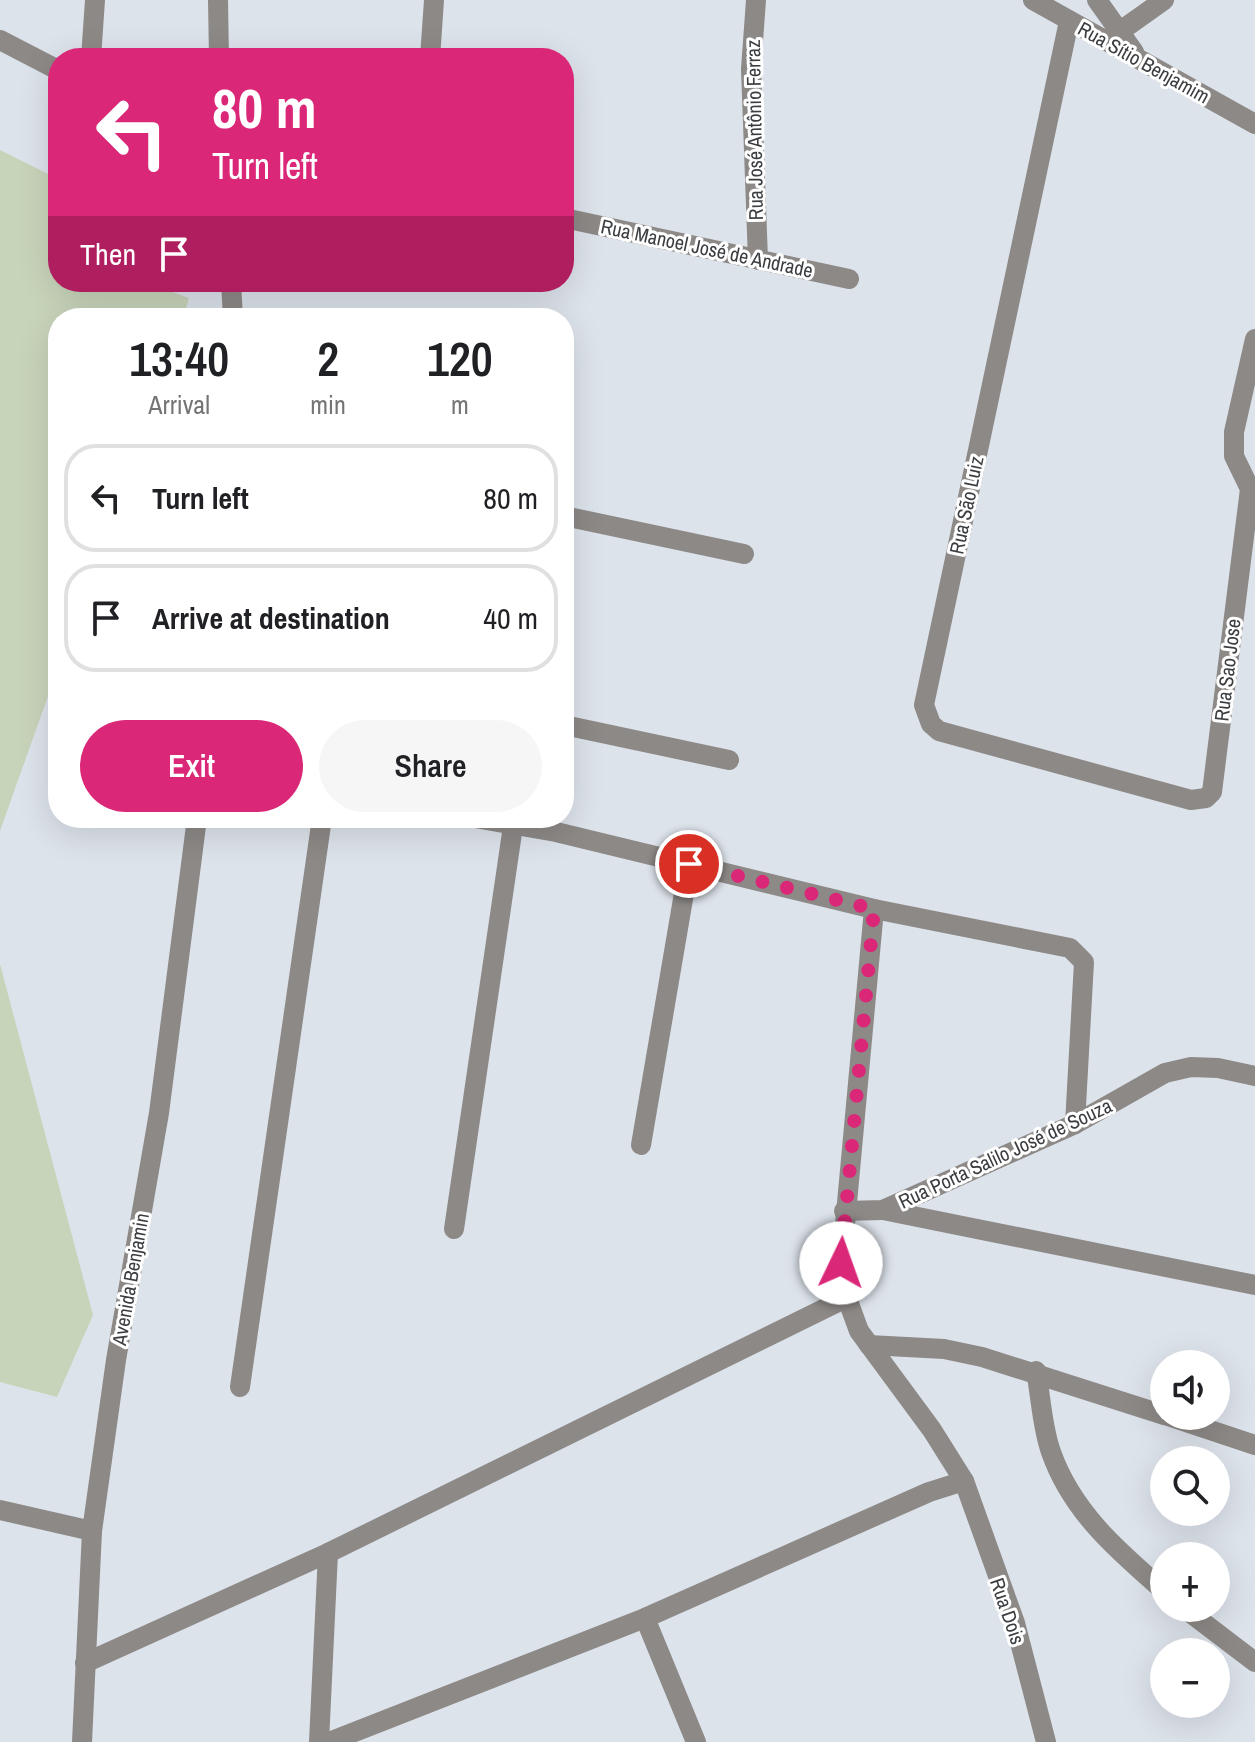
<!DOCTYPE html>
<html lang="en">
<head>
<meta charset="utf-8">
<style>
  body { margin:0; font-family:"Archivo Narrow",sans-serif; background:#f6f6f6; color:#202124; height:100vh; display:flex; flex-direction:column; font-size:30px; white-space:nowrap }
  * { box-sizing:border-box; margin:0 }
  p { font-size:26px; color:#757577 }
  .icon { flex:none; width:44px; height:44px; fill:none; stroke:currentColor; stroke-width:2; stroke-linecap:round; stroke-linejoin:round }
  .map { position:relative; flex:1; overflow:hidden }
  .drawer { position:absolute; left:48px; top:308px; width:526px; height:520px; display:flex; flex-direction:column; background:#fff; border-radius:32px; box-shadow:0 8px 32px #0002 }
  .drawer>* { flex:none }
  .hud { position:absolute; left:48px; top:48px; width:526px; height:244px; border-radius:32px; box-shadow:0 8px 32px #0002; background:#db2777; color:#fff; overflow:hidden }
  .controls { position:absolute; left:1150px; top:1350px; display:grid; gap:16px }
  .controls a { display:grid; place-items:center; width:80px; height:80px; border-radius:50%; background:#fff; box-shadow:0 8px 32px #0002; font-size:40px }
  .pin { position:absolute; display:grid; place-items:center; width:68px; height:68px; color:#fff; margin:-34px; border:4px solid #fff; border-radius:50%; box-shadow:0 2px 8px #0007 }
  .me { position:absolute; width:88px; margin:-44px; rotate:3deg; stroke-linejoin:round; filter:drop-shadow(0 0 6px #0008) }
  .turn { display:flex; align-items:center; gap:28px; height:168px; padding:0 32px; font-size:36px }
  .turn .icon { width:104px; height:104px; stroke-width:2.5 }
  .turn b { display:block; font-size:56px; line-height:68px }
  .then { display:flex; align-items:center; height:76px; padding:0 32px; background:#0003; gap:16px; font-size:30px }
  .eta { display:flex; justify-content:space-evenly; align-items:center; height:136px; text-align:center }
  .eta b { font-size:48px; font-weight:600; line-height:56px }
  .primary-button { display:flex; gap:16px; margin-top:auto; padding:16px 32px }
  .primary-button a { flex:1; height:92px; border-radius:48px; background:#db2777; color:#fff; font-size:32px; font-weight:600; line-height:92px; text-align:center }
  .primary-button a+a { background:#f6f6f6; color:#202124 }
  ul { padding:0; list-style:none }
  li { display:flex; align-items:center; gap:24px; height:108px; margin:0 16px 12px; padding:0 16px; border:4px solid #e0e0e0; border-radius:32px }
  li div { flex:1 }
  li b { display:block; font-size:30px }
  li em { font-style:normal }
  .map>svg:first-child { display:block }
</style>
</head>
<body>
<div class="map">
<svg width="1255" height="1742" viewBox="0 0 1255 1742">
  <rect width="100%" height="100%" fill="#dde3eb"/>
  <g fill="#c8d4ba">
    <path d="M0,150L58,179V282H145L189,298L183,318H58V668L0,831Z"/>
    <path d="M0,964L93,1315L57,1397L0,1382Z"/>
  </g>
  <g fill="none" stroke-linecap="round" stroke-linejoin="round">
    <g stroke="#8d8987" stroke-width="20">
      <path d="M218,0L219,58"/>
      <path d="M756,0L751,69L758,260"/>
      <path d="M1033,0L1255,124"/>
      <path d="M1097,0L1134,52"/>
      <path d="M1069,21L924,705L931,724L939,731L1191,800L1206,798L1212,792L1250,489L1234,456V432L1255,339"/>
      <path d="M1119,32L1164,0"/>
      <path d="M0,40L58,70"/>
      <path d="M91,58L95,0"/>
      <path d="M430,58L434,0"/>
      <path d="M564,218L849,279"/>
      <path d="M231,282L233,318"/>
      <path d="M564,516L744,554"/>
      <path d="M564,725L729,760"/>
      <path d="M475,818L556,832L874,909L1070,948L1084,962L1075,1124"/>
      <path d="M874,909L840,1279L859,1331L932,1430L964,1481L1015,1623L1046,1742"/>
      <path d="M641,1145L689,864"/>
      <path d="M883,1210L1255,1285"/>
      <path d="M844,1211L883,1210L1075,1124L1165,1073L1191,1067L1218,1068L1255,1076"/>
      <path d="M454,1229L513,826"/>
      <path d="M869,1345L944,1349L982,1357L1164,1415"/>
      <path d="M1036,1371C1041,1397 1042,1427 1051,1452C1072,1512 1118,1551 1164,1591"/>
      <path d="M240,1387L322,818"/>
      <path d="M1168,1416L1255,1445"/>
      <path d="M0,1510L92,1531"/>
      <path d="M1184,1608L1255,1662"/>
      <path d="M645,1618L696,1742"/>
      <path d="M85,1663L328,1553L844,1299"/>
      <path d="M82,1742L92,1531L116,1360L159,1113L197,818"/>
      <path d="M319,1742L328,1553"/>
      <path d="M329,1742L645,1618L929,1492L964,1481"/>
    </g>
  </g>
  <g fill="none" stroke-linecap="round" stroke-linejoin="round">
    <path stroke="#db2777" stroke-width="14" stroke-dasharray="0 25.2" d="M689,864L874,909L841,1263"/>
  </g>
  <g text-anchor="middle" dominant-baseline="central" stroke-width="6" stroke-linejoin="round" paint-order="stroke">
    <g font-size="20" fill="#3b3d40" stroke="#fff">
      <text transform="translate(1144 62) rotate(29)">Rua Sítio Benjamim</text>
      <text transform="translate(754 130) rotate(-91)">Rua José Antônio Ferraz</text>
      <text transform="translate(707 248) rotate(12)">Rua Manoel José de Andrade</text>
      <text transform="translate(966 505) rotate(-78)">Rua São Luiz</text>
      <text transform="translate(1227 670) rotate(-83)">Rua Sao Jose</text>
      <text transform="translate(1005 1153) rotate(-25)">Rua Porta Salilo José de Souza</text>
      <text transform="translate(130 1279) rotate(-80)">Avenida Benjamin</text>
      <text transform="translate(1008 1611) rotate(71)">Rua Dois</text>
    </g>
  </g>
</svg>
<div class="controls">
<a><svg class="icon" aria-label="sound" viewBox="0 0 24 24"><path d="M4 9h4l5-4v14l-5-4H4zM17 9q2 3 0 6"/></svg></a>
<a><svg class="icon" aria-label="search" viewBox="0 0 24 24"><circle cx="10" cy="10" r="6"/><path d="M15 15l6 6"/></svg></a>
<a>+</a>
<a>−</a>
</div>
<div class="pin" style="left:689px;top:864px;background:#d93025"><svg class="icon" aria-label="arrive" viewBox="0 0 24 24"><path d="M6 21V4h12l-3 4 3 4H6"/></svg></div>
<svg class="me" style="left:841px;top:1263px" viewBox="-20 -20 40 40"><circle r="19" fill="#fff"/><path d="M0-13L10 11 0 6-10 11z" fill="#db2777"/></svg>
<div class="hud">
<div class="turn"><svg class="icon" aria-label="left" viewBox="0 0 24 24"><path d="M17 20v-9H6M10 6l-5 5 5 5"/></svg><div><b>80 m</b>Turn left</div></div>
<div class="then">Then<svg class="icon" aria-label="arrive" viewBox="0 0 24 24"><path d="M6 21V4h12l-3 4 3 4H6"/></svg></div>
</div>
<section class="drawer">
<div class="eta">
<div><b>13:40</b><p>Arrival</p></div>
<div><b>2</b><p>min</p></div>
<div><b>120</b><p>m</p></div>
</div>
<ul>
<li><svg class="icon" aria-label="left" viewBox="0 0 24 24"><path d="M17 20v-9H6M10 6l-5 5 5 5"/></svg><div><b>Turn left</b></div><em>80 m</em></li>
<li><svg class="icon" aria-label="arrive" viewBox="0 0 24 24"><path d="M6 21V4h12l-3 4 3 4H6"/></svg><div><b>Arrive at destination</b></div><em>40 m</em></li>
</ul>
<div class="primary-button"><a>Exit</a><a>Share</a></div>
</section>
</div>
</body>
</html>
